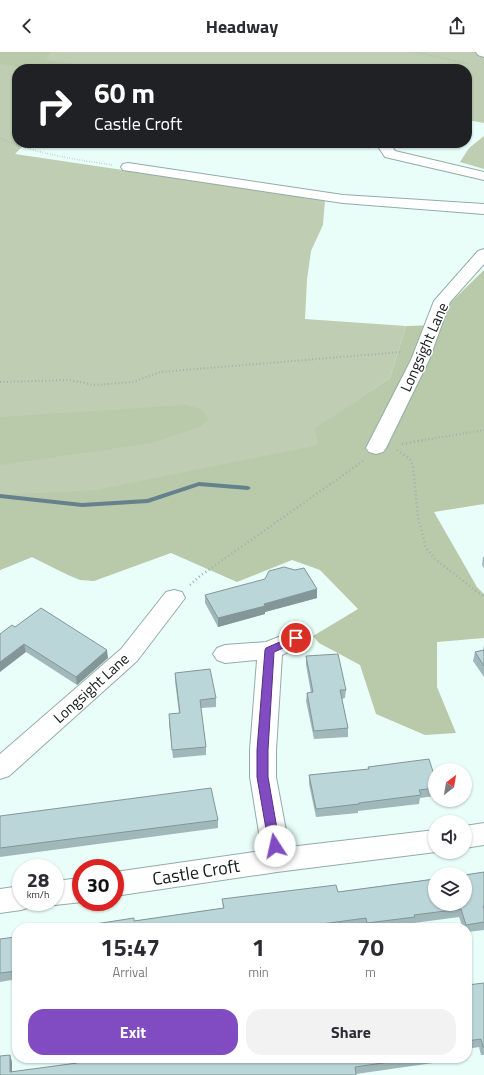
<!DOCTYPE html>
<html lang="en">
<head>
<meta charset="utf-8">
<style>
  body { margin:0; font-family:"Titillium Web",sans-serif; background:#f2f2f3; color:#2b2b33; height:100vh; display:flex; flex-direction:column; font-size:15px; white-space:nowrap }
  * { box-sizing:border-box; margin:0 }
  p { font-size:13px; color:#7c7c81 }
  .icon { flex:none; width:22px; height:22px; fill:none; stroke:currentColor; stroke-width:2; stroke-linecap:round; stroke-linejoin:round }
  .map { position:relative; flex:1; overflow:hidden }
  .sheet { position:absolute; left:12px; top:871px; width:460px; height:140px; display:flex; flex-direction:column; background:#fff; border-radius:16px; box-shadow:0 1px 3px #0004 }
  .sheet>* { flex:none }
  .guide { position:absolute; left:12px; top:12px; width:460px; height:84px; border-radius:16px; box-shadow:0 1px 3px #0004; background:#202124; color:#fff; overflow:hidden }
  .needle { width:26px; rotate:31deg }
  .tools { position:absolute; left:428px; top:711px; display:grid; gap:8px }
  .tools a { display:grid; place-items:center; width:44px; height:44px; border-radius:50%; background:#fff; box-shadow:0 1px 3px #0004; font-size:20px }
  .speed { position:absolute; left:12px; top:807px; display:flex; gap:8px; font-size:20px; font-weight:700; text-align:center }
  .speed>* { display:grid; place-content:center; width:52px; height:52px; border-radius:50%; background:#fff; box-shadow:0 1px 3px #0004; line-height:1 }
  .speed small { font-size:10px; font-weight:400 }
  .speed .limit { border:6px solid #d22; background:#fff; color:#111 }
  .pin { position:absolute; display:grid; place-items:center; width:34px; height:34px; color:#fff; margin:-17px; border:2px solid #fff; border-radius:50%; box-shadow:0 1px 4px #0007 }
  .me { position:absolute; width:44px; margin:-22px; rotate:350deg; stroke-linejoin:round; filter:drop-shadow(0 0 3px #0008) }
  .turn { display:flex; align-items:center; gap:14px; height:84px; padding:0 16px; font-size:18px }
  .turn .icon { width:52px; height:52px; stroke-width:2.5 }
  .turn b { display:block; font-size:28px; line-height:34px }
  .eta { display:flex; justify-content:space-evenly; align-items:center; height:68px; text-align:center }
  .eta b { font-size:24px; font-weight:700; line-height:28px }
  .button { display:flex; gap:8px; margin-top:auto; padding:8px 16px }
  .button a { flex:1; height:46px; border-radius:16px; background:#814bc2; color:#fff; font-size:16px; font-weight:700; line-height:46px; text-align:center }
  .button a+a { background:#f2f2f3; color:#2b2b33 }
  header { display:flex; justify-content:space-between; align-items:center; height:52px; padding:0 16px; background:#fff; font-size:18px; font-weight:700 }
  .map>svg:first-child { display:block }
</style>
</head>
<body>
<header><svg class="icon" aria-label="back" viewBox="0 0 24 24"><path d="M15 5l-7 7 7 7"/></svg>Headway<svg class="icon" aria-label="share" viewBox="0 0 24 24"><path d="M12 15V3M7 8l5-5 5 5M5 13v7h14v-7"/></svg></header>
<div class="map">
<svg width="484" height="1023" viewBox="0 0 484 1023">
  <rect width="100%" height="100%" fill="#e9fef9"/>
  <g fill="#bfceb2">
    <path d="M0,0H484V71L467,68V17H17V91H26L15,102L325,148L323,173L311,199L307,228L305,267L406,274L390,326L316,376L322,392L94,529C71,526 53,515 32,505L0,518Z"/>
    <path d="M484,84V117L460,110L469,96Z"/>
  </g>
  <g fill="#b9caaa">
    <path d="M0,0H51L46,8L104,17H33L0,12Z"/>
    <path d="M484,218V452L434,460L477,535L484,542V586L437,590V635L456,681L425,683L376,662L360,613L319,591L313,584L358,557L320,518L292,508L237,530L171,501L94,529L80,528L68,523L32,505L0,518V443L96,438L318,393L315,376L390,326L406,274L440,273L450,251Z"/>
    <path d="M185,353L201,357L209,367L200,375L152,391L0,413V365Z"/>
  </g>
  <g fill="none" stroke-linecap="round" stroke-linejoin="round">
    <path fill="#65818c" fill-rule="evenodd" d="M199,430L248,434L251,436L248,438L199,434L148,451L82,455L0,446V442L82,451L147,447Z"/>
    <g stroke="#93aca6" stroke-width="2">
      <g id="minor">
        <path d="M476,0H484V5L478,3Z"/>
        <path d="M381,91H395L393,96L395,99L484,120V128L385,105L379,96Z"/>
        <path d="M128,111L343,143L484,152V162L343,151L123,118L121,115L123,112Z"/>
        <path d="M484,197V212L450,250L429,308L386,396L383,400L376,402L369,400L366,396L411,308L434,249L478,199Z"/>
        <path d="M174,538L182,540L185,546L137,609L9,724L0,727V702L121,597L166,540Z"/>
        <path d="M296,578L304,580L308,586L304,592L282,603L276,698V725L289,795L435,778V800H436L277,820L115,844V820L262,799L250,725V698L257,608L225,611L217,608L213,602L217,596L225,593L266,590Z"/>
        <path d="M484,771V793L465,796V774Z"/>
        <path d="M81,826L82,850L55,853L46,850H55V829Z"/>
        <path d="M21,834V850H33L31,855L21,858L0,861V837Z"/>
      </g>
    </g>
    <g stroke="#9fb0ac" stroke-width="1.5" stroke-dasharray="0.5 2" stroke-linecap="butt">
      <path d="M414,0L470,12"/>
      <path d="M0,86C36,102 73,107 112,113"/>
      <path d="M329,91L370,96"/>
    </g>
    <g stroke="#9fb0ac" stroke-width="2" stroke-dasharray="1 2.5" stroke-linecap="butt">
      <path d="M0,330L69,328L95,333L133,330L160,320L402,300"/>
      <path d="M418,389L484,378"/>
    </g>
    <g stroke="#9fb0ac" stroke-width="2.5" stroke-dasharray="1 3" stroke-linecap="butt">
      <path d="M402,392L424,388"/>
      <path d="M397,398L409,406L413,414L418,465L426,496L435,507L484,545"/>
      <path d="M190,533L200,524L363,409"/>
    </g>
    <use href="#minor" fill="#fff" fill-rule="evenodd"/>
  </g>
  <g fill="#a1b8bb">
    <path d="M483,505H484V516L482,513Z"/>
    <path d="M317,537V546L265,560V562L218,575L205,551V543Z"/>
    <path d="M15,575L108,606L77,633L26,600Z"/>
    <path d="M484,593V625L473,609L475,600L483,598Z"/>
    <path d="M306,604L346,638L345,646L342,647L348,676V685L314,687L306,649L307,641H311L306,613Z"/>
    <path d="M175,621L216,646V655L201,656L206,695V703L173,706L169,671L179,661L175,629Z"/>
    <path d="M368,715L435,726V744L420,746L419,752L358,759V761L316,765L309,732V723L368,717Z"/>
    <path d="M0,764L218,768V776L0,805Z"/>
    <path d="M484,820V878L467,880V876H463L459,865L414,871V873L389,876H366L365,874L354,876H69L134,869L223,856L222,847L338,840Z"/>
    <path d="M17,880V927L0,930V887L15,885Z"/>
    <path d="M484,931V1003H481L479,995L467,997V933Z"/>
    <path d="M10,1003L12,1010V1020L77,1011V1006H448L447,1009L356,1022L0,1023Z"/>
  </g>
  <g fill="#839698">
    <path d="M317,537V546L265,560V562L218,575V566L264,552Z"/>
    <path d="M24,592L26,600L0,620V610Z"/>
    <path d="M107,598L108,606L77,633L76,625Z"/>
    <path d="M10,1003L12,1010V1023L10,1020Z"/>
  </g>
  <g fill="#bbd6d9" stroke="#839698">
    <path d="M284,515L295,518L304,516L317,537L264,552L265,554L218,566L205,543L265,527L269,519Z"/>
    <path d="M41,556L107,598L76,625L24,592L0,610V582L12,573L15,575Z"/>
    <path d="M484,598V614L475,600Z"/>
    <path d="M338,602L346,638H340L348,676L314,679L307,641L313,640L306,604Z"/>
    <path d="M210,617L216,646L200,648L206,695L172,698L169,662L180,661L175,621Z"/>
    <path d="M429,707L435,726V736L419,738L421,743L359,751V752L316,757L309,723L369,717L368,715Z"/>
    <path d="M211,736L218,768L0,796V764Z"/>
    <path d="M484,820V854H483L484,857V870L466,873L461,857L414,863L415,865L367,871L366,866L292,876H69L134,866V869L224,856L222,847L336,833L338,840L435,827V852H465V823Z"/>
    <path d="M62,874V876H47Z"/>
    <path d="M15,880H17V919L0,921V887L15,885Z"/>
    <path d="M484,931V995H483L481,987L467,989V952L470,951L467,942V933Z"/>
    <path d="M10,1003V1020L77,1011V1006H418L355,1015L356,1023H0V1004Z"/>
  </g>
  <path fill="#814bc2" stroke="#54317e" d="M296,583L300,584L301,586L300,589L274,600L268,698V725L280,794L279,797L275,799L271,797L269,794L257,725V698L265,598L266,596Z"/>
  <g text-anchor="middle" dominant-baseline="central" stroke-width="3" stroke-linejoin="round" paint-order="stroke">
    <g font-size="15" fill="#121b19" stroke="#fff">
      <text transform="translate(424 295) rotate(-66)">Longsight Lane</text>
      <text transform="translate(91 636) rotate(-42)">Longsight Lane</text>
    </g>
    <g font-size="18" fill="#121b19" stroke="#fff">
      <text transform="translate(196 820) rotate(-9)">Castle Croft</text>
    </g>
  </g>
</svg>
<div class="tools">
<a><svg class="needle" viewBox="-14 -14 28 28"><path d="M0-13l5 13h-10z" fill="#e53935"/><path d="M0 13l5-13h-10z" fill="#7c7c81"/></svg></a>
<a><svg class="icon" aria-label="sound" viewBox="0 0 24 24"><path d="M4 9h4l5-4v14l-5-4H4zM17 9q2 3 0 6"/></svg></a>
<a><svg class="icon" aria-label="layers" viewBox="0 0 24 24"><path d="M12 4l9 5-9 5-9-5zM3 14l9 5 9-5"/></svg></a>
</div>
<div class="speed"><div>28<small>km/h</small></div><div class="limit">30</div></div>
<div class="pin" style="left:296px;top:586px;background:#d93025"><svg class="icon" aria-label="arrive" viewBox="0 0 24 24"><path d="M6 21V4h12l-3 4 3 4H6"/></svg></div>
<svg class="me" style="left:275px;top:794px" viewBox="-20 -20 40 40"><circle r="19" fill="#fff"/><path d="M0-13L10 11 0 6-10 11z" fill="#814bc2"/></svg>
<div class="guide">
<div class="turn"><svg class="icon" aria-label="right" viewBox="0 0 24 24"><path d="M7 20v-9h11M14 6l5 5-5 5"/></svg><div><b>60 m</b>Castle Croft</div></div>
</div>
<section class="sheet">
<div class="eta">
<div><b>15:47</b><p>Arrival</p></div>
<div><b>1</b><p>min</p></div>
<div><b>70</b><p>m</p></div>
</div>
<div class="button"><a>Exit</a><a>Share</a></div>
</section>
</div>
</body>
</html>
